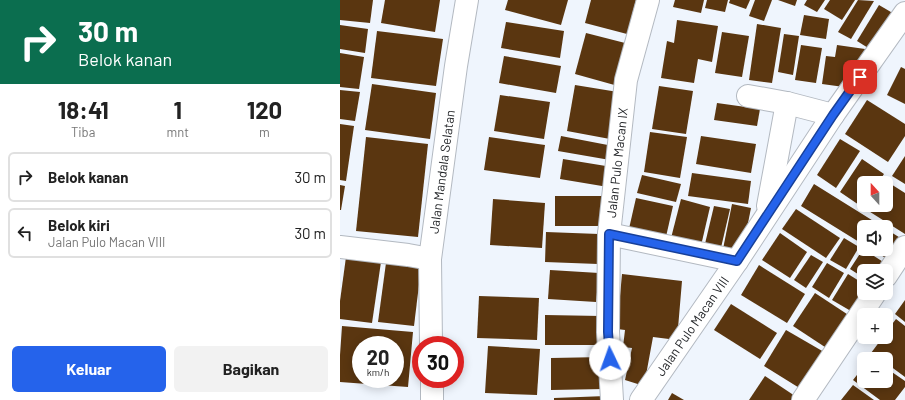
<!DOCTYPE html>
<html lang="id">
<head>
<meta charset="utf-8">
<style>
  body { margin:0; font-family:Barlow,sans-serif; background:#f2f2f2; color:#222; height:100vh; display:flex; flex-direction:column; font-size:15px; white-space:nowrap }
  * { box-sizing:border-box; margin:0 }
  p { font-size:13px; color:#767676 }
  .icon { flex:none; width:22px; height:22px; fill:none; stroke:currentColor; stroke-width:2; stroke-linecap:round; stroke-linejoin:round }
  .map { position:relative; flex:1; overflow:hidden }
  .details { display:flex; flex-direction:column; background:#fff; width:340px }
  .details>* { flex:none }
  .top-card { background:#0b6e4f; color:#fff; overflow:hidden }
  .needle { width:26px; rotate:339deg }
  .controls { position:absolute; left:517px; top:176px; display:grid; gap:8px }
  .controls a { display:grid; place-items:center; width:36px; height:36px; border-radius:6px; background:#fff; box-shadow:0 2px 10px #0003; font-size:20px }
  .speed { position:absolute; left:12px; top:336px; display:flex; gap:8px; font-size:20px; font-weight:700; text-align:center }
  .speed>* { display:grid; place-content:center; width:52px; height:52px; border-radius:50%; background:#fff; box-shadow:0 2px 10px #0003; line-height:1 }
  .speed small { font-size:10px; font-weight:400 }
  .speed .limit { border:6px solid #d22; background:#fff; color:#111 }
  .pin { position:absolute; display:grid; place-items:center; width:34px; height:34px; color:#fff; margin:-17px; border-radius:8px; box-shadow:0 2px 6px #0006 }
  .me { position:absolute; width:44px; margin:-22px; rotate:357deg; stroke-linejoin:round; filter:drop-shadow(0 0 3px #0008) }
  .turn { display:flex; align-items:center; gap:14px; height:84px; padding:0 12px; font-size:18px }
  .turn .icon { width:52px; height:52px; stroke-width:2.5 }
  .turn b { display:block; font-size:28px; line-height:34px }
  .eta { display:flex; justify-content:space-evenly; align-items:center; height:68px; text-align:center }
  .eta b { font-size:24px; font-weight:700; line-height:28px }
  .action { display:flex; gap:8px; margin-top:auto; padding:8px 12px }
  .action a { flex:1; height:46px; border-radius:6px; background:#2563eb; color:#fff; font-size:16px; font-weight:700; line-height:46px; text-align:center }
  .action a+a { background:#f2f2f2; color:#222 }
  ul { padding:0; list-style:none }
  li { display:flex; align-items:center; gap:12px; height:50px; margin:0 8px 6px; padding:0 4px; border:2px solid #e0e0e0; border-radius:6px }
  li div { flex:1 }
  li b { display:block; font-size:15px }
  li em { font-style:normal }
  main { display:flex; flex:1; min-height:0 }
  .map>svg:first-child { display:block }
</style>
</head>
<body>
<main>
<section class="details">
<div class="top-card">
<div class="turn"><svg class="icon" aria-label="right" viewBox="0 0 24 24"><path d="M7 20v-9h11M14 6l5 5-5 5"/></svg><div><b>30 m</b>Belok kanan</div></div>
</div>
<div class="eta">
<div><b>18:41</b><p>Tiba</p></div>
<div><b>1</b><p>mnt</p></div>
<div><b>120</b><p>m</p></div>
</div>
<ul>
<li><svg class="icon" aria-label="right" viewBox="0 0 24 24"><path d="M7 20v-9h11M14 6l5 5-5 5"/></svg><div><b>Belok kanan</b></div><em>30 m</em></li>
<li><svg class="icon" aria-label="left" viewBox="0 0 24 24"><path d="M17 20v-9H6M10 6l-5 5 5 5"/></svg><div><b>Belok kiri</b><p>Jalan Pulo Macan VIII</p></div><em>30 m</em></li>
</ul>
<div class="action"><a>Keluar</a><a>Bagikan</a></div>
</section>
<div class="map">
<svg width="565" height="400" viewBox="0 0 565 400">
  <rect width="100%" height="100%" fill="#eff5fd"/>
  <g fill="#5a3610" fill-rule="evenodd">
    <path d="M0,0H33L30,23L0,20Z"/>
    <path d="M45,0H100L95,32L41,23Z"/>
    <path d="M168,0H228L221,25L165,10Z"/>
    <path d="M251,0H296L287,34L245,23Z"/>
    <path d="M335,0H364L361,13L333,7Z"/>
    <path d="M367,0H388L385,12L365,8Z"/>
    <path d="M390,0H410L406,9L389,3Z"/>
    <path d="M415,0H432L424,21L409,16Z"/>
    <path d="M438,0H457L455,6Z"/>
    <path d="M467,0H485L477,12L464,5Z"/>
    <path d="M490,0H515L502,20L484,9Z"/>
    <path d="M518,0L534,1L511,39L498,32Z"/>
    <path d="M539,5L556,15L533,51L517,41Z"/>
    <path d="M464,15L489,19L486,39L460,35Z"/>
    <path d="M337,20L378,26L372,62L358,59L354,83L321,78L327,41L334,43Z"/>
    <path d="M166,22L224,31L220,58L161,48Z"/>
    <path d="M417,24L441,28L432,83L409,80Z"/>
    <path d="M0,25L28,29L25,53L0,49Z"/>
    <path d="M37,31L103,39L96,86L31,78Z"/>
    <path d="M382,32L409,36L402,77L375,73Z"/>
    <path d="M246,33L289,44L278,86L235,74Z"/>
    <path d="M444,34L459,36L453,75L438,72Z"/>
    <path d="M461,45L482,48L476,83L455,80Z"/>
    <path d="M497,45L525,49L521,68L507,66L504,87L482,84L486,56L495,57Z"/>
    <path d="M0,53L24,57L19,89L0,87Z"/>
    <path d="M164,56L221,66L216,93L159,83Z"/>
    <path d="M561,67L565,69V104L547,95Z"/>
    <path d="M32,84L96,93L90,139L25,130Z"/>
    <path d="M235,85L278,92L270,139L227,131Z"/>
    <path d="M319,86L353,91L346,134L312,129Z"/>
    <path d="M0,90L20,92L15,121L0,119Z"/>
    <path d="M160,95L210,102L204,139L154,131Z"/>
    <path d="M527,100L565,124V136L548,162L505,134Z"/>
    <path d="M377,103L420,109L417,126L374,120Z"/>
    <path d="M0,124L14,126L6,181L0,180Z"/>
    <path d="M310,132L347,137L340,178L304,172Z"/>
    <path d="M221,136L273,146L270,160L218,151Z"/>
    <path d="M361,136L416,144L411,173L356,164Z"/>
    <path d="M26,137L88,144L78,237L16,231Z"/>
    <path d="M149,137L205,145L200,178L144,170Z"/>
    <path d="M500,139L520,151L496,188L477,175Z"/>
    <path d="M565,156V184L552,176Z"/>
    <path d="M223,159L272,167L268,187L220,179Z"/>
    <path d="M522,159L544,174L538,183H524V204L522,207L500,192Z"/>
    <path d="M352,173L411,181L408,204L348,196Z"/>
    <path d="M302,175L341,184L336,202L297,193Z"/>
    <path d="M546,181L565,193V234L527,210L531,205H546V183H544Z"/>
    <path d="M474,184L543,227H524V245L461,206Z"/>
    <path d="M0,185L5,186L1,210H0Z"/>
    <path d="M215,196H262L261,226H215Z"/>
    <path d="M296,198L333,206L325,241L288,233Z"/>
    <path d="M153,199L205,203L202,248L150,245Z"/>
    <path d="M341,199L370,207L360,250L330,242Z"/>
    <path d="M392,204L411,208L402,253L383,249Z"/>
    <path d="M374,206L390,209L380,252L364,248Z"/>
    <path d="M456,209L500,238L486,258L442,229Z"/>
    <path d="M546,229L562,239L549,260L531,249H546Z"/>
    <path d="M206,232L259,234L258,264L205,262Z"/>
    <path d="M440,233L467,252L450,278L422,260Z"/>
    <path d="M504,238L519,247L506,269L490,260Z"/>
    <path d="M523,249L548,265L544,271H524V278L510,269Z"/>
    <path d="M471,255L483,262L466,288L454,280Z"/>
    <path d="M6,257L41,262L32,323L0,319V301Z"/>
    <path d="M46,263L81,268L74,326L38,322Z"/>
    <path d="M487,263L504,273L489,298L472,287Z"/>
    <path d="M419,265L465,294L447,323L401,295Z"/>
    <path d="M210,270L259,273L256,302L208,299Z"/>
    <path d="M282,274L342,281L337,340L313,337L304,386L285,380L292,348L283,347L285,330L277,329Z"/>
    <path d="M508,274L524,284V293L516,314L492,300Z"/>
    <path d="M475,293L513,318L491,351L453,326Z"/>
    <path d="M139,296L199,298L197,340L137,338Z"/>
    <path d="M565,300V322L555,314Z"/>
    <path d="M391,304L437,333L420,359L374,330Z"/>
    <path d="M205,315L261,316V345H205Z"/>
    <path d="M556,319L565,326V377L546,363V359H540L531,353L543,337H546V332Z"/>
    <path d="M2,326L73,332L68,387L0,382V355ZM21,345H55V379H21Z"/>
    <path d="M446,330L484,352L461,389L424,366Z"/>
    <path d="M148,346L200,349L197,395L145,393Z"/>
    <path d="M264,357V389L211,390V358Z"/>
    <path d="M524,366V381H546V368L565,381V387L555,400H540L513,380Z"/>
    <path d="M425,376L458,398L456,400H409Z"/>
    <path d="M513,385L534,400H501Z"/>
    <path d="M332,393L344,400H328Z"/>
    <path d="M266,396V400H214V398Z"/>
  </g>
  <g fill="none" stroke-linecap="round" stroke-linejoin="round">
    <g stroke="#b3b9c1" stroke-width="24">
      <g id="minor">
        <path d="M408,96L447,103L493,115"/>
        <path d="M428,206L447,103"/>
        <path d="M269,234L397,261"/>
        <path d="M0,247L68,255L90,259"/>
        <path d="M546,276L565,247"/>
        <path id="s1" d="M91,345L90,259L116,66L127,0"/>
        <path d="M92,379V400"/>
        <path id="s2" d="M272,400L268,332L269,234L286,80L308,0"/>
        <path id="s3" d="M301,400L397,261L493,115L565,13"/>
        <path d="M463,400L535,293"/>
      </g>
    </g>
    <use href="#minor" stroke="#fff" stroke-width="22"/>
  </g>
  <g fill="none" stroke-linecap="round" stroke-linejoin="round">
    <g stroke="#184099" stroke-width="10">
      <path id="route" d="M270,359L268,332L269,234L397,261L493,115L520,77"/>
    </g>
    <use href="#route" stroke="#2563eb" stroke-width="7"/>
  </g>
  <g text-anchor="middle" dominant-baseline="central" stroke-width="4" stroke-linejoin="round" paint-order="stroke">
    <g font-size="13" fill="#242629" stroke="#eff5fd">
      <text stroke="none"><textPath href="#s2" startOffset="238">Jalan Pulo Macan IX</textPath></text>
      <text stroke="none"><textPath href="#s1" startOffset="174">Jalan Mandala Selatan</textPath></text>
      <text stroke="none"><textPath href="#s3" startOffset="90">Jalan Pulo Macan VIII</textPath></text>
    </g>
  </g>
</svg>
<div class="controls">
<a><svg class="needle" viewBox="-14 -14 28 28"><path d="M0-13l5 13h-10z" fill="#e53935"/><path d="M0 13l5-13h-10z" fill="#767676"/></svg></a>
<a><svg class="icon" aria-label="sound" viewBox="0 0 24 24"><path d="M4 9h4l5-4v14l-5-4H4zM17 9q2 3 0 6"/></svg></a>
<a><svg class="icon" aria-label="layers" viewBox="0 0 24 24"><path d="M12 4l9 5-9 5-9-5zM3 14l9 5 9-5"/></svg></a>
<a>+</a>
<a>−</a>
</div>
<div class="speed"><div>20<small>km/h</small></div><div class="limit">30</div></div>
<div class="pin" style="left:520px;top:77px;background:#d93025"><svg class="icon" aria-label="arrive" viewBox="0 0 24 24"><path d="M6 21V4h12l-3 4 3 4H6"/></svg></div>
<svg class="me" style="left:270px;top:359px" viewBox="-20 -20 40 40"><circle r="19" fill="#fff"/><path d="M0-13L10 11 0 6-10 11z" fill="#2563eb"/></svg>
</div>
</main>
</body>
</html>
